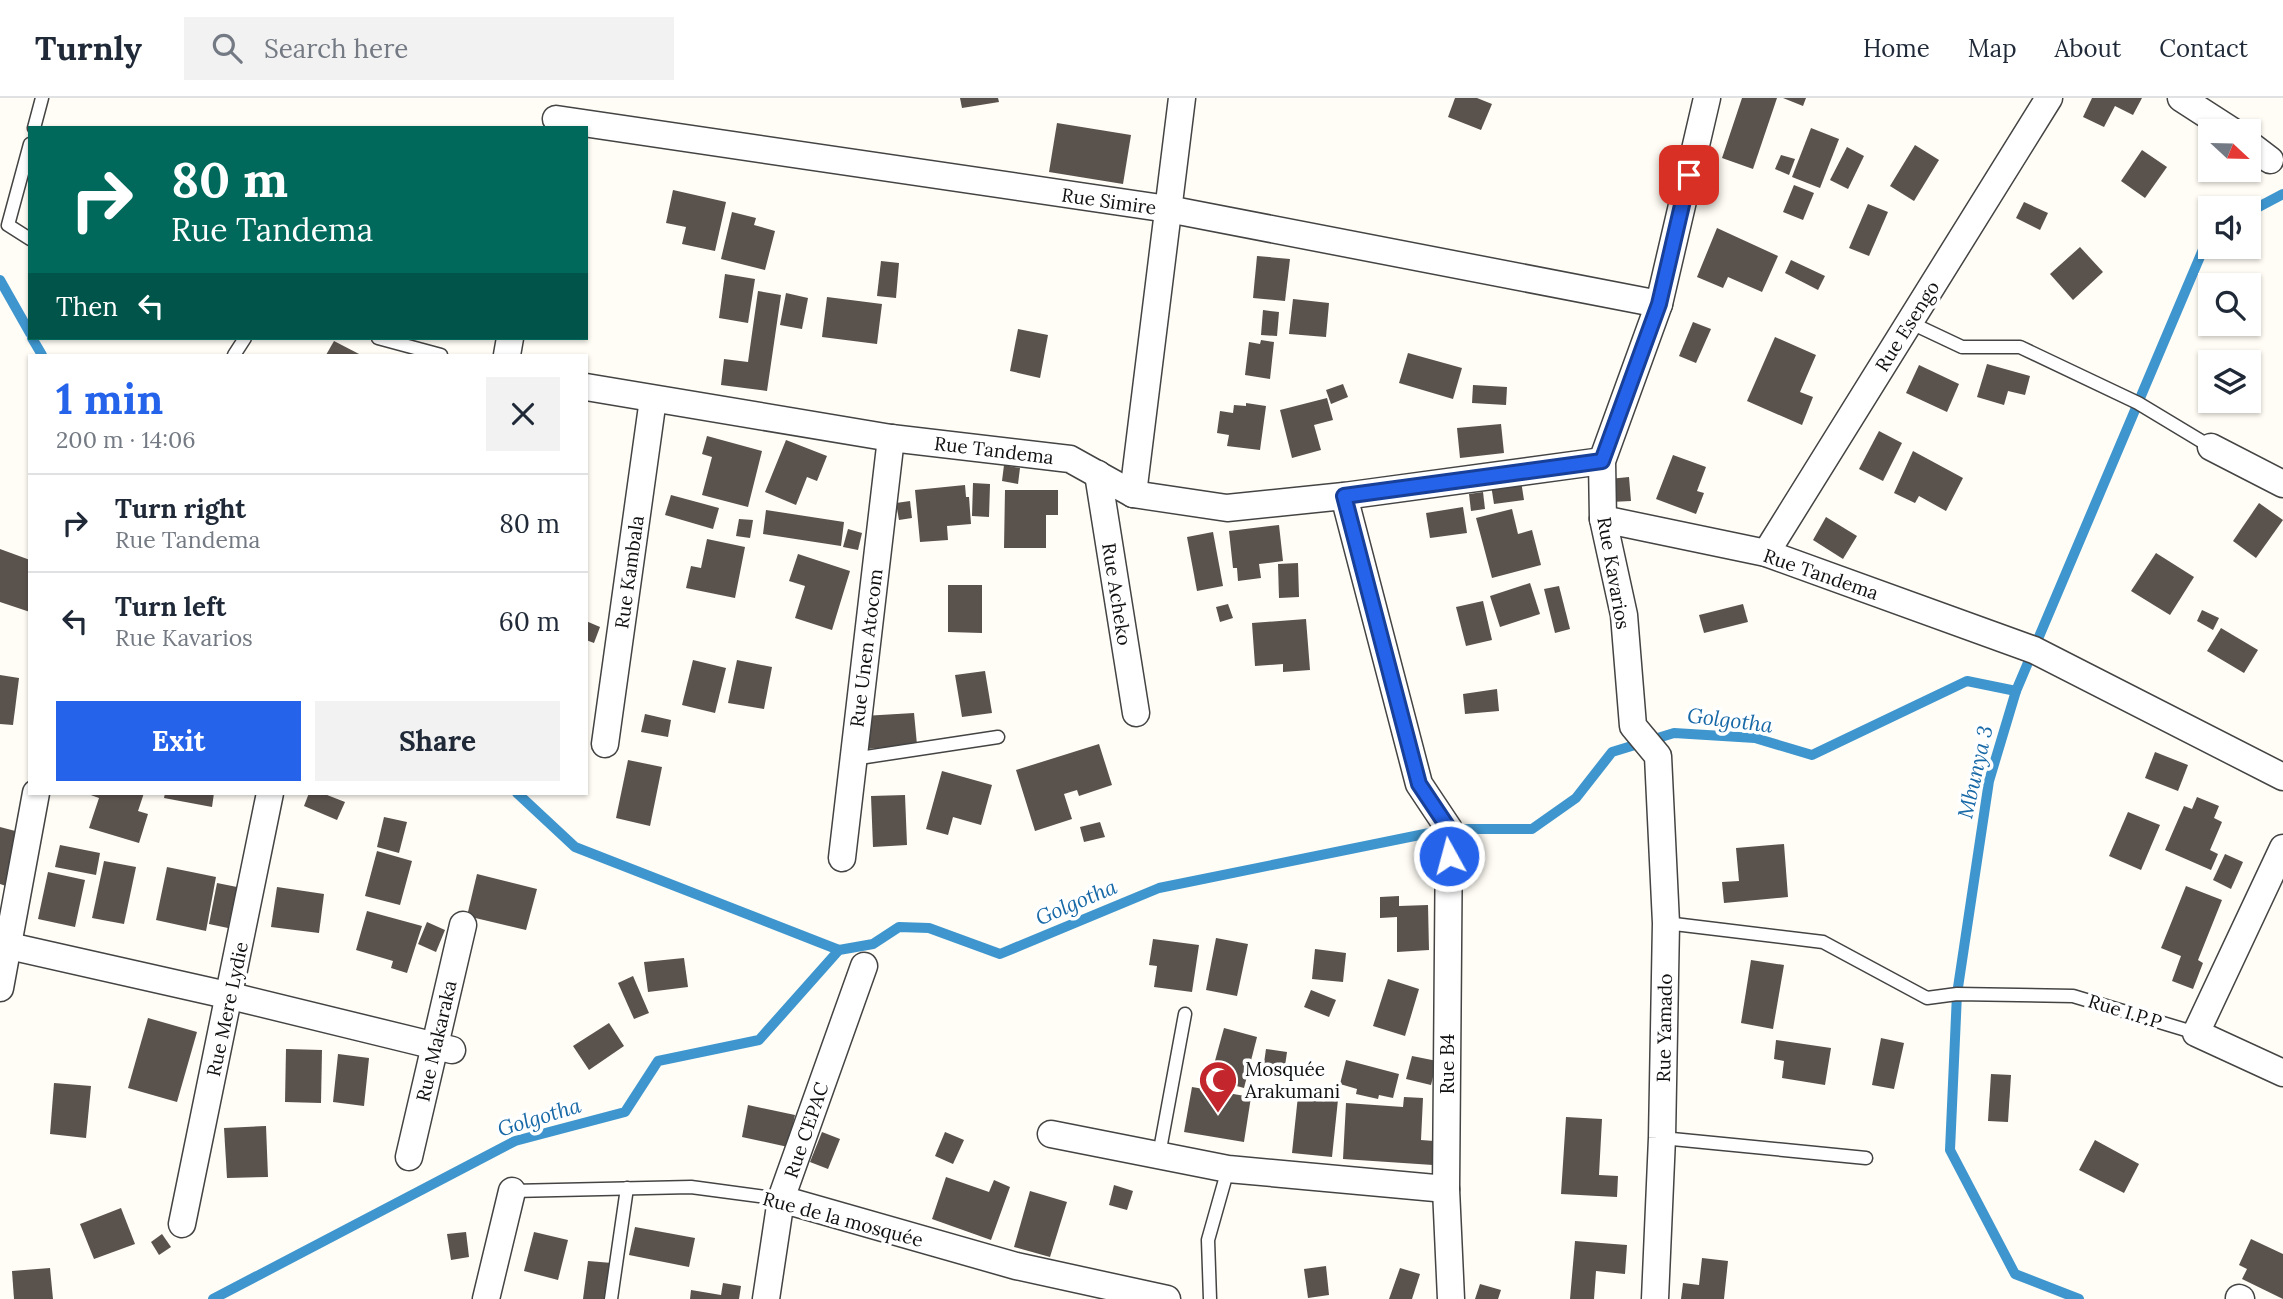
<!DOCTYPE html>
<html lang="en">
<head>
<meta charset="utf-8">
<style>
  body { margin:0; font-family:Lora,serif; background:#f2f2f3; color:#1f2937; height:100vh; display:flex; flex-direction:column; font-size:26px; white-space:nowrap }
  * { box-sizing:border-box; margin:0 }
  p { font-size:23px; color:#747a83 }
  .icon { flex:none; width:38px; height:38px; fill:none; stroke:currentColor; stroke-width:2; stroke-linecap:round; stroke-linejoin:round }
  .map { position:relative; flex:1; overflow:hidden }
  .side { position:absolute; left:28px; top:256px; width:560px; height:441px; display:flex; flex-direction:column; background:#fff; border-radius:0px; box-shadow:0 2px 5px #0004 }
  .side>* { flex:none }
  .banner { position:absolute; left:28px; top:28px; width:560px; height:214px; border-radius:0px; box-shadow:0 2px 5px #0004; background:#00695c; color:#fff; overflow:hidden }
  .needle { width:46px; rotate:112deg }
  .controls { position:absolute; left:2198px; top:21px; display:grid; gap:14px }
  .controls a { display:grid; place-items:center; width:63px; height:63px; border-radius:0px; background:#fff; box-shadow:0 2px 5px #0004; font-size:35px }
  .pin { position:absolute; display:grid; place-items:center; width:60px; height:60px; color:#fff; margin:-30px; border-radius:14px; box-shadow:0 4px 10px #0006 }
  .me { position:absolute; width:77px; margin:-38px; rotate:353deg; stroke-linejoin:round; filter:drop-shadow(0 0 5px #0008) }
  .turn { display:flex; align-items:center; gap:24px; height:147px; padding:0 28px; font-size:32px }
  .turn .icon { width:91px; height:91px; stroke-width:2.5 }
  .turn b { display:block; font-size:49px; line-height:60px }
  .then { display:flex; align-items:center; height:66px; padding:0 28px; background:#0003; gap:14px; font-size:26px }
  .round { display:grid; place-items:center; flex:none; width:74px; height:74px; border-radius:0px; background:#f2f2f3 }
  .overview { display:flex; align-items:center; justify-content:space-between; height:119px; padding:0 28px }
  h1 { font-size:42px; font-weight:700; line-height:52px; color:#2563eb }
  .primary-button { display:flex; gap:14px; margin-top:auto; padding:14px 28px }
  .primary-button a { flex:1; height:80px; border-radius:0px; background:#2563eb; color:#fff; font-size:28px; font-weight:700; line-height:80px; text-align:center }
  .primary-button a+a { background:#f2f2f3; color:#1f2937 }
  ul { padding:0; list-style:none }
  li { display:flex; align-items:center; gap:21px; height:98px; padding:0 28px; border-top:2px solid #e0e1e3 }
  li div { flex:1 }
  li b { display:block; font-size:26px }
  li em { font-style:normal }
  header { display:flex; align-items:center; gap:42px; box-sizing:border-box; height:98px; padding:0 35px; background:#fff; border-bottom:2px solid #e0e1e3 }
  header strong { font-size:33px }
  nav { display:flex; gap:38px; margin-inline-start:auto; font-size:24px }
  .search { width:490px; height:63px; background:#f2f2f3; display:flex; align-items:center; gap:18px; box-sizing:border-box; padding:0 24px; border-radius:0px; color:#747a83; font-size:26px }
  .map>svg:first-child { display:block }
</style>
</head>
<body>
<header>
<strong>Turnly</strong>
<div class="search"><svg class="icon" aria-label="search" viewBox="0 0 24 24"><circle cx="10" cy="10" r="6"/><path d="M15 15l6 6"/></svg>Search here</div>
<nav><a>Home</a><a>Map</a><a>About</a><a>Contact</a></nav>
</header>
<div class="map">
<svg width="2283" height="1201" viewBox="0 0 2283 1201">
  <rect width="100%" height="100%" fill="#fffdf5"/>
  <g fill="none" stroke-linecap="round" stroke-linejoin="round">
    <g stroke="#3f96cf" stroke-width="10">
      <path d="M2249,114L2283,96"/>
      <path d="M0,182L30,235"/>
      <path d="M32,240L42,257"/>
      <path d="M517,695L575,749L839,852"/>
      <path d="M213,1201L515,1043L625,1014L658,963L759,942L839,852L873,846L899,829L929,830L1000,856L1159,790L1449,731H1532L1576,700L1612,654L1674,635L1755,640L1812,657L1967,583L2016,593"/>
      <path d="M2079,1201L2015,1176L1950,1052L1957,896L1989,683L2016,593L2210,135"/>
    </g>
  </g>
  <g fill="#5a524d">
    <path d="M960,0H998L999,4L962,10Z"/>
    <path d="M1455,0H1477L1492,6L1481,32L1448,19Z"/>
    <path d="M1742,0H1777L1753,71L1722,60Z"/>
    <path d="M1783,0H1806L1803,8Z"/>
    <path d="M2092,0H2142L2133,17L2115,8L2104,29L2083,19Z"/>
    <path d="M1057,25L1131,37L1123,86L1049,74Z"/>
    <path d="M1811,30L1839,41L1820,90L1792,79Z"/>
    <path d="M1915,47L1939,62L1914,103L1890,88Z"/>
    <path d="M1847,49L1864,58L1848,91L1830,82Z"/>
    <path d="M2142,52L2167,69L2145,100L2121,83Z"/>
    <path d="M1781,57L1795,61L1789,77L1775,71Z"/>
    <path d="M1794,87L1814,95L1803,122L1783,114Z"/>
    <path d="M673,92L726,104L715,153L682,146L686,129L666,125Z"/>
    <path d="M2024,104L2048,115L2040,132L2016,120Z"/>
    <path d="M1868,106L1888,114L1869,158L1849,150Z"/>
    <path d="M732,114L756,120L754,127L775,133L765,172L721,161Z"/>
    <path d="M1717,130L1778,158L1762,194L1728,179L1723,190L1697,179Z"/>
    <path d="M2080,149L2103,174L2073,202L2050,176Z"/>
    <path d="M1257,158L1290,161L1285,203L1253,200Z"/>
    <path d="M1791,162L1825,178L1818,192L1785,175Z"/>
    <path d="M881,163L899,165L896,200L877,198Z"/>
    <path d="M725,176L755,181L748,225L719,220Z"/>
    <path d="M758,193L781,197L767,293L721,287L724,261L748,264Z"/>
    <path d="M786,195L808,200L802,231L780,227Z"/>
    <path d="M827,199L882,206L877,246L822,239Z"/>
    <path d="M1293,201L1329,205L1326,239L1289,236Z"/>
    <path d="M1263,212L1279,214L1277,238L1261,237Z"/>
    <path d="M1693,224L1711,231L1696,265L1679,258Z"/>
    <path d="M1018,231L1048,237L1040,280L1010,273Z"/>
    <path d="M1775,239L1816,257L1800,294L1813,299L1802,327L1747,303Z"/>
    <path d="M1261,242L1274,244L1270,281L1245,277L1249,244L1260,246Z"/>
    <path d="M334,243L361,257H326Z"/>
    <path d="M1408,255L1462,270L1453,301L1399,285Z"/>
    <path d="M1987,266L2030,278L2025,297L2008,293L2004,307L1977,299Z"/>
    <path d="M1919,267L1959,286L1947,314L1906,295Z"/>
    <path d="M1343,286L1348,299L1331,306L1326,292Z"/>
    <path d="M1473,287L1507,289L1506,307L1472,305Z"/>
    <path d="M1327,300L1333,322L1314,327L1321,352L1292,360L1280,312Z"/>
    <path d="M1246,305L1266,308L1260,352L1227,348L1229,337L1217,335L1220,313L1233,315L1234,307L1246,308Z"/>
    <path d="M1501,326L1504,355L1460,360L1457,330Z"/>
    <path d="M1879,333L1902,345L1883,383L1859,371Z"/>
    <path d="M707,338L762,353L748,409L702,397L712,359L702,356Z"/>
    <path d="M786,342L827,358L817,383L807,379L796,407L765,394Z"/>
    <path d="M1913,353L1963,380L1946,413L1919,398L1915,405L1894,395Z"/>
    <path d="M1673,357L1706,369L1697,393L1704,395L1696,416L1656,401Z"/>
    <path d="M1004,367L1020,370L1018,386L1002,383Z"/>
    <path d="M1629,379L1631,403L1611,404L1609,381Z"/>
    <path d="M1521,383L1524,402L1494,406L1491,387Z"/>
    <path d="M973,385L990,386L989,419L972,418Z"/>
    <path d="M965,387L966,399H969L971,426L947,428L948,442L920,444L915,392Z"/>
    <path d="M1005,392H1058V417H1046V450H1004Z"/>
    <path d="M1483,394L1485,411L1471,413L1469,396Z"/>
    <path d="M671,397L719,410L713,431L665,417Z"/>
    <path d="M910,403L912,420L899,422L896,405Z"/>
    <path d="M2259,405L2283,422L2256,460L2233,443Z"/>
    <path d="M1463,409L1467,435L1430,440L1426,415Z"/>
    <path d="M1512,411L1518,436L1532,432L1541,467L1492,480L1476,420Z"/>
    <path d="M766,412L844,424L841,448L763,436Z"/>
    <path d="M1826,419L1857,438L1843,461L1813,442Z"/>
    <path d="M739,421L753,422L750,440L736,438Z"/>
    <path d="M1279,427L1283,463L1259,466L1261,480L1238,483L1237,470H1233L1229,433Z"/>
    <path d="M848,431L862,435L858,452L843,449Z"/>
    <path d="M1213,434L1223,488L1197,493L1187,439Z"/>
    <path d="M707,441L745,449L735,500L686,490L691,468L701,470Z"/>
    <path d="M0,451L30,462V514L0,504Z"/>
    <path d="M2156,455L2194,479L2170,517L2131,493Z"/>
    <path d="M798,456L850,473L832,532L795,520L805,488L789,483Z"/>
    <path d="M1298,465L1299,499L1279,500L1278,466Z"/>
    <path d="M1530,485L1540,516L1500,529L1490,498Z"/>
    <path d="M948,487H982V535L948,534Z"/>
    <path d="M1559,488L1570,531L1555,535L1544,491Z"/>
    <path d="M1483,503L1492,542L1466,548L1456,509Z"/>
    <path d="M1228,506L1233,520L1220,524L1216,509Z"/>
    <path d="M1743,506L1748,524L1704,535L1699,517Z"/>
    <path d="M2202,512L2219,520L2213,532L2197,523Z"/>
    <path d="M1306,521L1310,572L1283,574V566L1255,568L1252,525Z"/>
    <path d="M586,523L600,529L594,545L586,542Z"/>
    <path d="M2221,530L2258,552L2244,575L2207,553Z"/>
    <path d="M693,562L726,570L715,615L682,607Z"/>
    <path d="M737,562L772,569L764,611L728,605Z"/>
    <path d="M985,573L992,615L962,619L955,577Z"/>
    <path d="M0,577L19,580L13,627L0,626Z"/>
    <path d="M1497,591L1499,613L1465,616L1463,596Z"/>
    <path d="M914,615L917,647L865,651L863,618Z"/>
    <path d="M645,616L671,622L668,639L641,634Z"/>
    <path d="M1099,646L1112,687L1079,698L1077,692L1064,696L1072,721L1035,733L1016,672Z"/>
    <path d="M2155,654L2188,667L2178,693L2145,680Z"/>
    <path d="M628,662L662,669L650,728L616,720Z"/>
    <path d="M942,673L992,687L981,727L953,719L948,737L926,731Z"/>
    <path d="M85,695H144L138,713L148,716L139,745L89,730L99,700Z"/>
    <path d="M165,695H214L212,709L164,700Z"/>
    <path d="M309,695H322L345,704L337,722L304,708Z"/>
    <path d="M905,697L907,747L873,749L871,698Z"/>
    <path d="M2197,699L2219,708L2214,720L2222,724L2210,752L2218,756L2211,772L2165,752L2184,708L2192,711Z"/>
    <path d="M2128,714L2160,727L2141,772L2109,758Z"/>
    <path d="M384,719L407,724L399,755L377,749Z"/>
    <path d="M1100,724L1105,739L1084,744L1080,729Z"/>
    <path d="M0,729L23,735L9,789L0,786Z"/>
    <path d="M1784,746L1788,799L1724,805L1722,784L1739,783L1736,750Z"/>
    <path d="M60,747L100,755L96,777L55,769Z"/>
    <path d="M377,753L412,763L400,807L365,798Z"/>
    <path d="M2225,756L2243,764L2231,791L2213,782Z"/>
    <path d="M104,763L136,769L124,826L92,820Z"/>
    <path d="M167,769L216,779L206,833L156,822Z"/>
    <path d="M48,774L85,782L75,829L38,821Z"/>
    <path d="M477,776L537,791L526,832L467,818Z"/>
    <path d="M217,785L237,789L228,830L209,826Z"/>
    <path d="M2186,788L2222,802L2198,862L2203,865L2193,891L2172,883L2181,858L2161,850Z"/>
    <path d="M277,789L324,796L319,835L271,829Z"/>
    <path d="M1399,798V808L1428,807L1429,852L1397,854V819L1380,820V799Z"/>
    <path d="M367,813L422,828L407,875L391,870L393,863L356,852Z"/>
    <path d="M427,824L445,832L436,854L418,846Z"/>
    <path d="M1216,840L1248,846L1237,898L1206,892Z"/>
    <path d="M1153,841L1199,847L1192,894L1154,889L1157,868L1149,867Z"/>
    <path d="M1315,851L1346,855L1343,884L1312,881Z"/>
    <path d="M684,860L688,889L648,894L644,864Z"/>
    <path d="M1751,862L1784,867L1773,931L1741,925Z"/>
    <path d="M633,878L649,915L634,921L618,885Z"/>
    <path d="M1388,881L1419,891L1405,938L1373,928Z"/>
    <path d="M1311,892L1336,902L1329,919L1304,909Z"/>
    <path d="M148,920L197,934L177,1004L128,990Z"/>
    <path d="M609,925L624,948L589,972L573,948Z"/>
    <path d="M1224,930L1257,939L1244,990L1210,981Z"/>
    <path d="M1881,940L1904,945L1894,991L1872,987Z"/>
    <path d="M1776,942L1831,950L1825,987L1782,980L1784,963L1774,961Z"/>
    <path d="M286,951L322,952L321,1005L285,1004Z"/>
    <path d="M1266,951L1287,954L1284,975L1263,972Z"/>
    <path d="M338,956L369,960L364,1008L333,1004Z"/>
    <path d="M1412,958L1437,963L1431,987L1406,981Z"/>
    <path d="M1346,962L1399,976L1393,1000L1379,997L1378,1001L1356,996L1357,991L1340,986Z"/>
    <path d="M1991,976L2011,977L2008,1024L1988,1023Z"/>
    <path d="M54,985L91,988L86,1040L50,1036Z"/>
    <path d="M1299,988L1339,992L1332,1059L1292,1055Z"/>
    <path d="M1192,989L1251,999L1244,1044L1184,1034Z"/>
    <path d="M1404,999L1423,1000L1421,1042L1434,1043L1433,1067L1343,1061L1346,1005L1403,1009Z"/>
    <path d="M748,1007L795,1017L788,1049L742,1039Z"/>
    <path d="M1566,1019L1602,1021L1599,1077L1618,1078L1617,1099L1561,1096Z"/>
    <path d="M266,1028L268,1079L227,1080L224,1030Z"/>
    <path d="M822,1034L840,1041L828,1071L810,1064Z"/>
    <path d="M945,1034L964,1042L953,1066L935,1058Z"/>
    <path d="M2095,1042L2139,1066L2124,1095L2079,1072Z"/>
    <path d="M946,1079L989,1094L994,1082L1010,1089L991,1142L932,1121Z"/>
    <path d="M1114,1087L1133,1093L1127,1112L1109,1107Z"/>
    <path d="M1030,1093L1067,1104L1050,1159L1014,1149Z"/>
    <path d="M121,1110L135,1146L94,1161L80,1126Z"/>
    <path d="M635,1129L695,1140L689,1169L629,1157Z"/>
    <path d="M466,1134L469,1159L451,1162L447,1136Z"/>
    <path d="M534,1134L568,1142L558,1182L524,1173Z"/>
    <path d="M162,1136L171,1149L159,1157L151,1144Z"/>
    <path d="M2251,1141L2283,1156V1201L2242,1181L2247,1171L2239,1167Z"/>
    <path d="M1575,1143L1627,1147L1625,1176L1596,1173L1594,1201H1570Z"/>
    <path d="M1702,1160L1728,1163L1724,1201H1681L1683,1185L1699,1187Z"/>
    <path d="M588,1163L612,1165L607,1201H583Z"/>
    <path d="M1326,1168L1329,1197L1308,1200L1304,1171Z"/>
    <path d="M50,1170L53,1201H14L12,1173Z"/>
    <path d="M1400,1170L1420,1176L1412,1201H1389Z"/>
    <path d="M723,1185L741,1188L739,1201H690L691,1192L721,1197Z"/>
    <path d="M1480,1186L1501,1192L1498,1201H1475Z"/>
  </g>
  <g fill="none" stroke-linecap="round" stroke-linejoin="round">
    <g stroke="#444" stroke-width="15">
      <g id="service">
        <path d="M34,30L42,0"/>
        <path d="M30,46L8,127L30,141"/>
        <path d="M1909,224L1962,249H2020L2138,305L2211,349"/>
        <path d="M378,240L441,257"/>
        <path d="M234,257L245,240"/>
        <path d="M853,661L998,639"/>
        <path d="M1666,825L1823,844L1927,900L1957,896L2073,898L2196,935"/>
        <path d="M1662,1040L1866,1060"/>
        <path d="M1159,1057L1185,916"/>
        <path d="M512,1093L691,1089L781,1101"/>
        <path d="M611,1201L627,1090"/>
        <path d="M1210,1201L1208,1142L1228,1071"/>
      </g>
    </g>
    <g stroke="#444" stroke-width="29">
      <g id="minor">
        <path d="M2181,0L2232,33"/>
        <path d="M556,21L1168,111L1659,206"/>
        <path d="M2249,46L2270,62"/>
        <path d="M507,257L510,240"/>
        <path d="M586,289L891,340L1070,361L1133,396L1227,410L1344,398L1602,363"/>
        <path d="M2211,349L2283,386"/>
        <path d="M1098,376L1136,615"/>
        <path d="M1133,396L1182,0"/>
        <path d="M1344,398L1419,686L1449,731L1446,1091L1451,1201"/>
        <path d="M1603,421L1766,455L2034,552L2283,679"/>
        <path d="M1766,455L2049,0"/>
        <path d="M605,646L653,301"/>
        <path d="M2283,750L2196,935L2283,975"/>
        <path d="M842,760L891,340"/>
        <path d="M0,846L231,898L452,952"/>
        <path d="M0,890L36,695"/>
        <path d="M1051,1036L1228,1071L1446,1091"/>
        <path d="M409,1059L463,827"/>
        <path d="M781,1101L1016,1168L1167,1201"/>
        <path d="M182,1126L270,695"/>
        <path d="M2239,1200L2241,1201"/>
        <path d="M486,1201L512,1093"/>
        <path d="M766,1201L781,1101L864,868"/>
        <path d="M1655,1201L1662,1040L1666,825L1658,658L1633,628L1624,517L1603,421L1602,363L1659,206L1707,0"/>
      </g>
    </g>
    <use href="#service" stroke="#fff" stroke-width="12"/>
    <use href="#minor" stroke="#fff" stroke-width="26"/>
  </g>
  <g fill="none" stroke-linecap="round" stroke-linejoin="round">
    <g stroke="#184099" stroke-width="18">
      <path id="route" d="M1449,758V731L1419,686L1344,398L1602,363L1659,206L1689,77"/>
    </g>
    <use href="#route" stroke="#2563eb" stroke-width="12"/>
  </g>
  <defs>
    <g id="mosque-pin" transform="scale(2.0125)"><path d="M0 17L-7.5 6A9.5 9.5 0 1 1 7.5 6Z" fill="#c4262e" stroke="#fff"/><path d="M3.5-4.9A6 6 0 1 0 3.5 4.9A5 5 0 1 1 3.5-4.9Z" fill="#fff"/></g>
  </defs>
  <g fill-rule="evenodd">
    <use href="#mosque-pin" x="1218" y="982"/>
  </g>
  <g text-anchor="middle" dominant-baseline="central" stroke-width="7" stroke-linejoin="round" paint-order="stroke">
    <g font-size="19" fill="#111" stroke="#fff">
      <text transform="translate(1109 103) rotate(8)">Rue Simire</text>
      <text transform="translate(1907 228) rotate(-58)">Rue Esengo</text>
      <text transform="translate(994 352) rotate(7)">Rue Tandema</text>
      <text transform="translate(629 474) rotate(-82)">Rue Kambala</text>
      <text transform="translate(1614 475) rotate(80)">Rue Kavarios</text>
      <text transform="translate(1821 476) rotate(19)">Rue Tandema</text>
      <text transform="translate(1117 496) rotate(81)">Rue Acheko</text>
      <text transform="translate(866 550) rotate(-83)">Rue Unen Atocom</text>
      <text transform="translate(227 911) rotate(-78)">Rue Mere Lydie</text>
      <text transform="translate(2125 913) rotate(17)">Rue I.P.P</text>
      <text transform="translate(1664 930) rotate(-89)">Rue Yamado</text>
      <text transform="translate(436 943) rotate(-77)">Rue Makaraka</text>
      <text transform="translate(1447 966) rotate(-90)">Rue B4</text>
      <text transform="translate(806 1032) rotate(-71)">Rue CEPAC</text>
      <text transform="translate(843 1121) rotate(15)">Rue de la mosquée</text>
    </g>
    <g font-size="19" fill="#111" stroke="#fff" text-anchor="start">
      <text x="1245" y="971">Mosquée<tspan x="1245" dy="22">Arakumani</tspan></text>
    </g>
    <g font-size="21" font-style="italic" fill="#1768a6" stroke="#fff">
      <text transform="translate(1730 622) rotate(7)">Golgotha</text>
      <text transform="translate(1975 674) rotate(-77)">Mbunya 3</text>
      <text transform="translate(1076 804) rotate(-23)">Golgotha</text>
      <text transform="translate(539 1019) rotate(-17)">Golgotha</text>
    </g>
  </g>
</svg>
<div class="controls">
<a><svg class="needle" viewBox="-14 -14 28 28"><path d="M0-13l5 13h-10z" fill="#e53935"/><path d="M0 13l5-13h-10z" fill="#747a83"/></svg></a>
<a><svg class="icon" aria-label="sound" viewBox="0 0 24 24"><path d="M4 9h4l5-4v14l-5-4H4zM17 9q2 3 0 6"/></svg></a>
<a><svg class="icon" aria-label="search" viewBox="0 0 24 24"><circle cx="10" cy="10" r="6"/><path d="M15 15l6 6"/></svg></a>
<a><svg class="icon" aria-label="layers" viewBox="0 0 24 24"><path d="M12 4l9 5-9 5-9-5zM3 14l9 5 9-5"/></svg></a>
</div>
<div class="pin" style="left:1689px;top:77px;background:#d93025"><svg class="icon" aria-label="arrive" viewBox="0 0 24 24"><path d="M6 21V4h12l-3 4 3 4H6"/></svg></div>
<svg class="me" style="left:1449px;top:758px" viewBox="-20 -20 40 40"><circle r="17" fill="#2563eb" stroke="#fff" stroke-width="3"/><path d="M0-11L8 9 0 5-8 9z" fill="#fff"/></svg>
<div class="banner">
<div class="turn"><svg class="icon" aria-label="right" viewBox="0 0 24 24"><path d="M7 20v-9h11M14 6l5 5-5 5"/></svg><div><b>80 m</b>Rue Tandema</div></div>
<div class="then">Then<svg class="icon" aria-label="left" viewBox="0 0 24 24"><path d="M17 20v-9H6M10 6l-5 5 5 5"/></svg></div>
</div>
<section class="side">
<div class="overview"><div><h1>1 min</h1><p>200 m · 14:06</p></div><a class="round"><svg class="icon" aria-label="close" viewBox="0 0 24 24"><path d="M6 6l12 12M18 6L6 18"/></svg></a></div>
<ul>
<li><svg class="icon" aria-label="right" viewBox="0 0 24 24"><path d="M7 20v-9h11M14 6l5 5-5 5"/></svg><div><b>Turn right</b><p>Rue Tandema</p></div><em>80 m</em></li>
<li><svg class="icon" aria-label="left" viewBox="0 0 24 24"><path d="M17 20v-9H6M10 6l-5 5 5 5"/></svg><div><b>Turn left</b><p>Rue Kavarios</p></div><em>60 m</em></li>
</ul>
<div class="primary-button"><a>Exit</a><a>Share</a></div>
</section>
</div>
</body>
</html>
